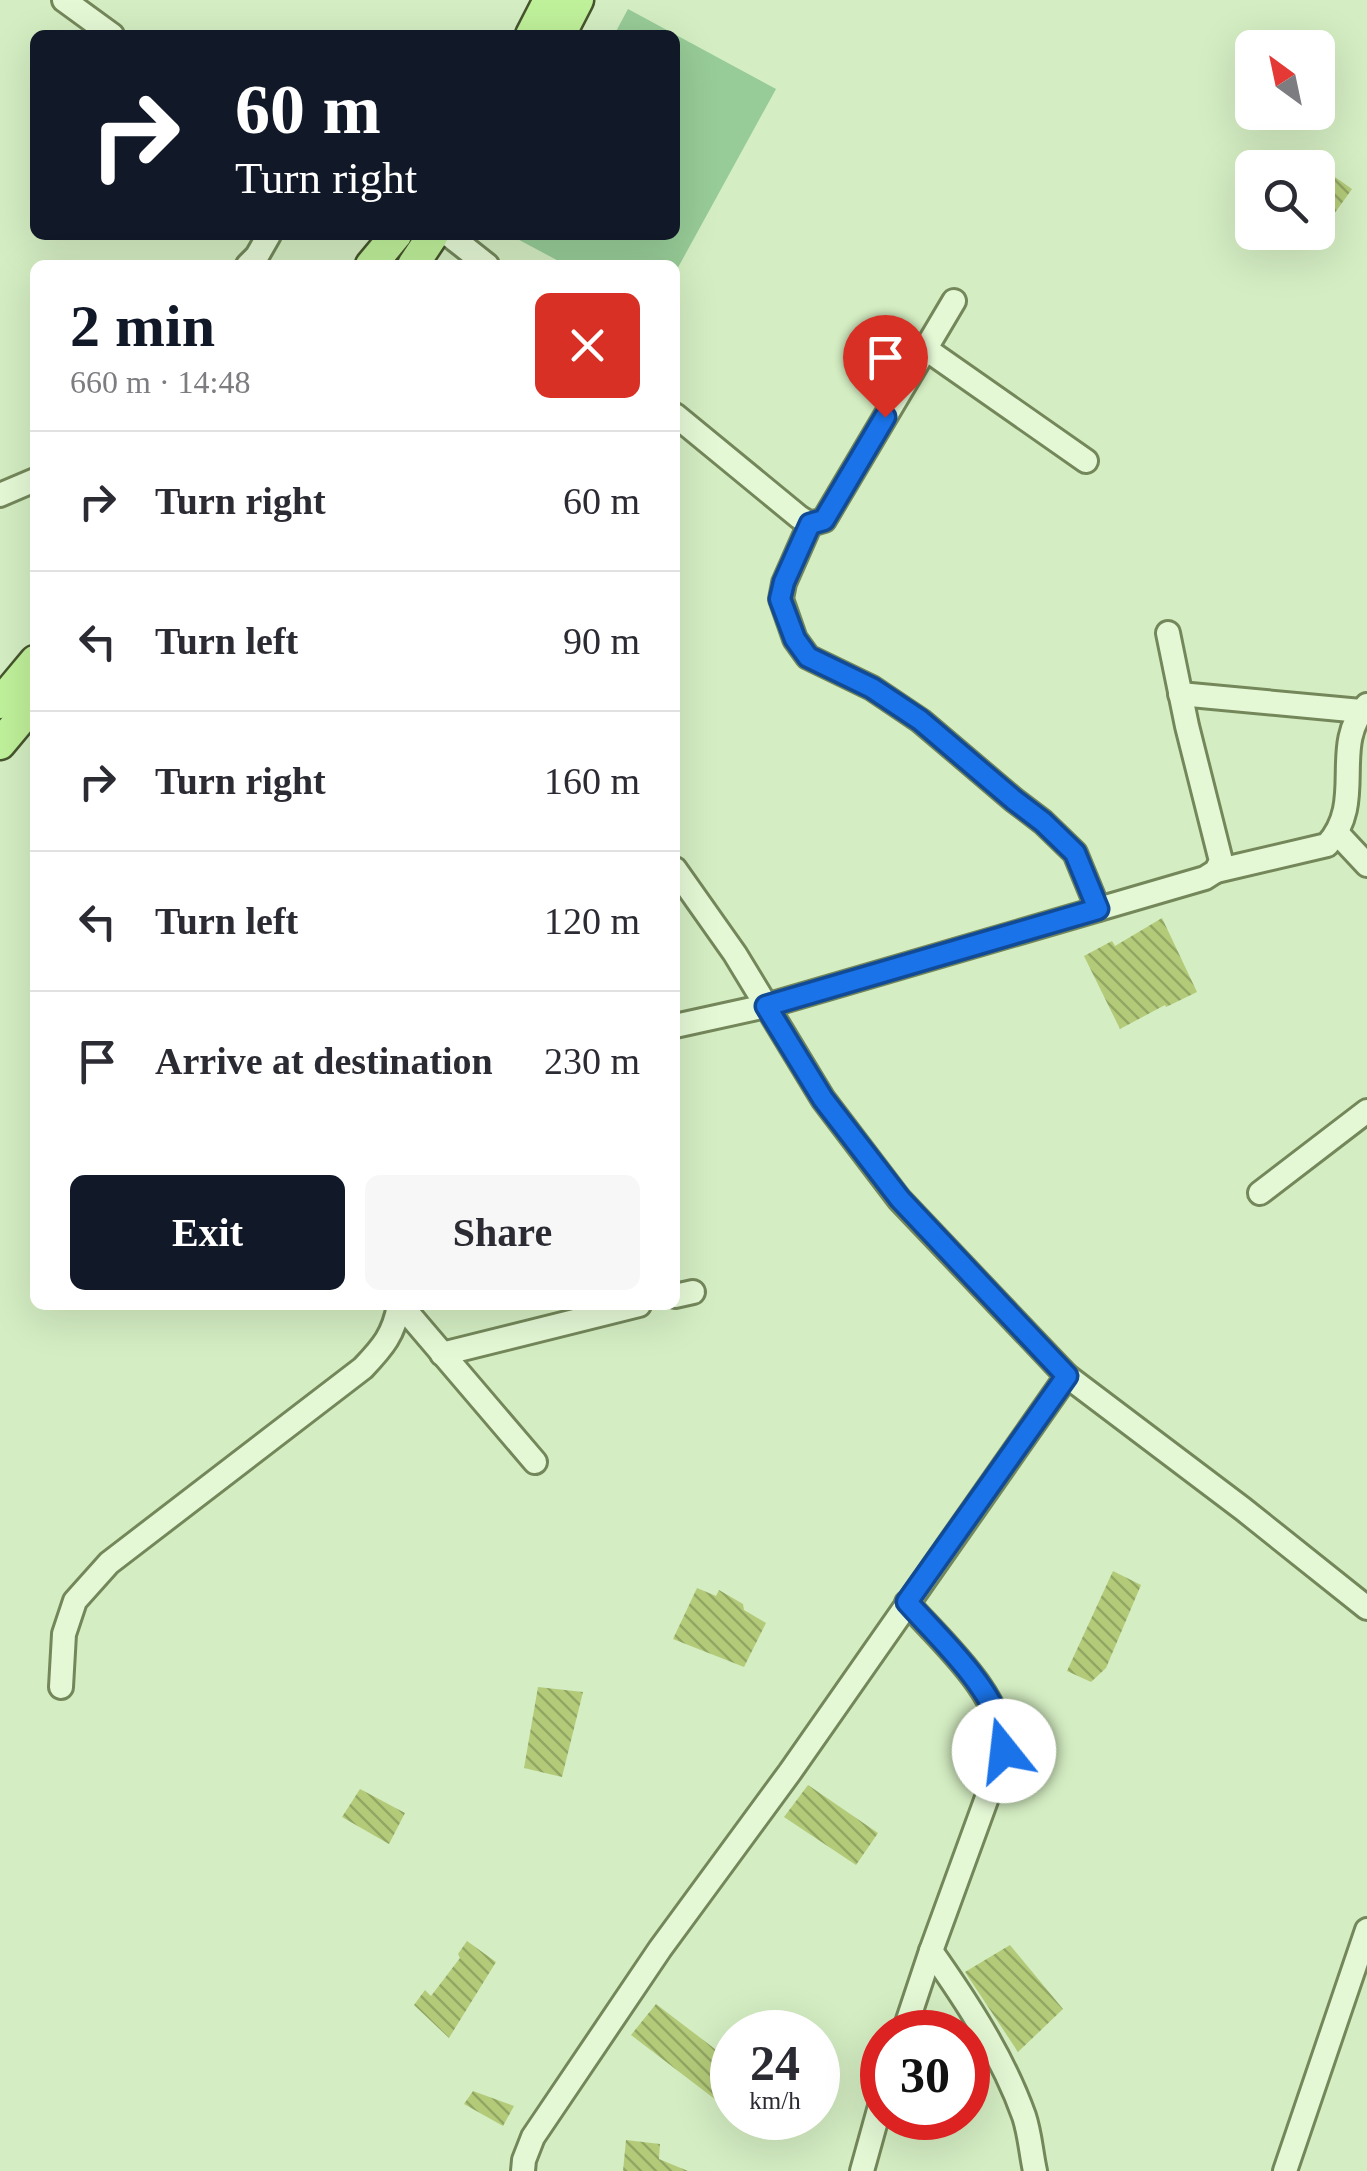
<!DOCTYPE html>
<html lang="en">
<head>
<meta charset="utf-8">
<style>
  body { margin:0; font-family:"Times New Roman",serif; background:#f7f7f7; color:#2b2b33; height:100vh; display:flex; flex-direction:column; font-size:38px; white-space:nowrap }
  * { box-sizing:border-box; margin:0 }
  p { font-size:32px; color:#7c7c81 }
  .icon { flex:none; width:55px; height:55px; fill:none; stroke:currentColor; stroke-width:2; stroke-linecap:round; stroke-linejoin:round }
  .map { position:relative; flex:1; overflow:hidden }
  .sheet { position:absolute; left:30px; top:260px; width:650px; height:1050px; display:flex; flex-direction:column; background:#fff; border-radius:15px; box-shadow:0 10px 40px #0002 }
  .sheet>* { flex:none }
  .banner { position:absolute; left:30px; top:30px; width:650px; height:210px; border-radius:15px; box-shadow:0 10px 40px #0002; background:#111827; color:#fff; overflow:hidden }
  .needle { width:65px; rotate:327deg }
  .fabs { position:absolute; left:1235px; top:30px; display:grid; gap:20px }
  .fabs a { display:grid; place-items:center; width:100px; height:100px; border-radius:15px; background:#fff; box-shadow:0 10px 40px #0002; font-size:50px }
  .speed { position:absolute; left:710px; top:2010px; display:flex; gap:20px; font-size:50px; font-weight:700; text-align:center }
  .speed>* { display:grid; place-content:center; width:130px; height:130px; border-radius:50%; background:#fff; box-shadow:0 10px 40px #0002; line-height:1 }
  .speed small { font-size:25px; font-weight:400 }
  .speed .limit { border:15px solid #d22; background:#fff; color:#111 }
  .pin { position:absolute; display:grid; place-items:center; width:85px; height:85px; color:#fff; margin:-102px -42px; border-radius:50% 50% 50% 0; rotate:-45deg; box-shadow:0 0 10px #0007 }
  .pin .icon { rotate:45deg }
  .me { position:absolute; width:110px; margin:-55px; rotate:344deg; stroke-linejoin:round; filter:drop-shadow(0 0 8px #0008) }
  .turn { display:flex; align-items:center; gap:35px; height:210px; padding:0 40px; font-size:45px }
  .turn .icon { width:130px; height:130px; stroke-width:2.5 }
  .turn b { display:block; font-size:70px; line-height:85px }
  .round { display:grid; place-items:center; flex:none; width:105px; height:105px; border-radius:15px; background:#f7f7f7 }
  .summary { display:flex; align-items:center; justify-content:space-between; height:170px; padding:0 40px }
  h1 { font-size:60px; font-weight:700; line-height:75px; color:#111827 }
  .button { display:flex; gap:20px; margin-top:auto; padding:20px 40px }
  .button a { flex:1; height:115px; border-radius:15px; background:#111827; color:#fff; font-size:40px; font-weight:700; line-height:115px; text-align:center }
  .button a+a { background:#f7f7f7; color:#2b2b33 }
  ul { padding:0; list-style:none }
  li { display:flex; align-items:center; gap:30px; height:140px; padding:0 40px; border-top:2px solid #e1e1e2 }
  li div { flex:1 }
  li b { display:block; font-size:38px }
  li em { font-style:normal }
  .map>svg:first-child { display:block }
</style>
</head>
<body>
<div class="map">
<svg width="1367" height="2171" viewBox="0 0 1367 2171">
  <defs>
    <pattern id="building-back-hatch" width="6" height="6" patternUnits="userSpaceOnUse" patternTransform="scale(2.5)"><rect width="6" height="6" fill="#b3cb79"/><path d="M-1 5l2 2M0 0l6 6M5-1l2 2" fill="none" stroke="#92a663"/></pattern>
  </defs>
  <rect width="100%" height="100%" fill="#d4edc2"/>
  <path fill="#97cb97" d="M628,9L776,89L675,273V265H566L510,235H675V35H614Z"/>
  <g fill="url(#building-back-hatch)">
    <path d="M1318,165L1352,189L1329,221L1318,213Z"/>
    <path d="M1162,918L1197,992L1166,1007L1165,1005L1120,1029L1084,956L1112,941L1115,946Z"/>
    <path d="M1113,1571L1141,1585L1106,1668L1091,1682L1067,1671Z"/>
    <path d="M697,1588L716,1596L719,1590L743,1604L744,1610L766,1623L744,1667L673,1639Z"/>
    <path d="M538,1687L583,1692L562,1777L524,1768Z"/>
    <path d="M808,1785L878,1833L856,1865L784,1817Z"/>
    <path d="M360,1789L405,1813L389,1844L342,1817Z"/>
    <path d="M467,1941L496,1962L449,2038L414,2005L425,1990L431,1996L460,1958L458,1954Z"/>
    <path d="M1010,1945L1063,2009L1018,2052L965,1972Z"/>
    <path d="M656,2004L732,2062V2079L716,2100L631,2035Z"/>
    <path d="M473,2091L514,2106L503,2126L464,2104Z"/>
    <path d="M626,2140L660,2144L659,2159L688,2171H623Z"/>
  </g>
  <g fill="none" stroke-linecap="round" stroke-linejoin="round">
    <g stroke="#74875a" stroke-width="28">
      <g id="minor">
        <path d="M64,0L112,35"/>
        <path d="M449,235L487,265"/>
        <path d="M248,265L257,256L269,235"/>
        <path d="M926,349L1086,461"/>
        <path d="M675,415L799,517L810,524L824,520L954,301"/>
        <path d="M0,495L35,480"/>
        <path d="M810,524L784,583L781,599L795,639L808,657L872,688L921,721L1014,800L1043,822L1075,853L1098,909"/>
        <path d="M1180,694L1361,711"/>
        <path d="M1338,834L1367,865"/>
        <path d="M675,869L735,954L823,1099L899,1199L1067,1376L1243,1509L1367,1608"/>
        <path d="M1216,871L1327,845C1367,801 1329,746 1367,705"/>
        <path d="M675,1026L766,1006L1205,878L1216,871L1221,861L1187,726L1168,633"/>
        <path d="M1260,1193L1367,1111"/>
        <path d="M675,1296L693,1292"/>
        <path d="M401,1305L535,1462"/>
        <path d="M442,1354L639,1305"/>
        <path d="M61,1687L64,1634L75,1601L109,1563L363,1368C383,1347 394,1334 399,1305"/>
        <path d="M931,1951C967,2002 1003,2057 1024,2116C1030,2134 1031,2153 1035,2171"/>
        <path d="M904,2032L931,1951L1004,1751C1004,1696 942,1642 907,1603"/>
        <path d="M523,2171L524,2160L533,2137L660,1949L790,1772L1067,1376"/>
        <path d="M862,2171L882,2099"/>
        <path d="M1285,2171L1367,1930"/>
      </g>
    </g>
    <g stroke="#47552e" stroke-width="35">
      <g id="major">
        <path d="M531,35L549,0"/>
        <path d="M560,35L578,0"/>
        <path d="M371,265L396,235"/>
        <path d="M413,265L433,235"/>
        <path d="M0,703L35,661"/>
        <path d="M0,744L35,702"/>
      </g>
    </g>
    <use href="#minor" stroke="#e4f8d5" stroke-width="22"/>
    <use href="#major" stroke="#bff09a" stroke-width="30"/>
  </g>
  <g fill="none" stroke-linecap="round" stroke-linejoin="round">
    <g stroke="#114b97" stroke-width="25">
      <path id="route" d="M885,417L824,520L810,524L784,582L780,599L795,639L808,657L872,688L920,720L1014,800L1043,822L1075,853L1098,909L766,1006L823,1099L900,1199L1067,1376L907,1602C939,1638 987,1682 1002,1728C1004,1735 1004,1743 1004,1751"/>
    </g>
    <use href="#route" stroke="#1a73e8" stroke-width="18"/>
  </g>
</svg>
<div class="fabs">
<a><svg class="needle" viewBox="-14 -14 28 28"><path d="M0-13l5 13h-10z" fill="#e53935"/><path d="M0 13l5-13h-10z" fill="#7c7c81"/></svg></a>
<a><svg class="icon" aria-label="search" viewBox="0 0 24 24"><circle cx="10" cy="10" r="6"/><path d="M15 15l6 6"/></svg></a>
</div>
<div class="speed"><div>24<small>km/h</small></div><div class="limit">30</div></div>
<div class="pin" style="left:885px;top:417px;background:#d93025"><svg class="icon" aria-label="arrive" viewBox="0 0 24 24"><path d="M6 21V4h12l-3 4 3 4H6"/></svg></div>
<svg class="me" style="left:1004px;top:1751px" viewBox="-20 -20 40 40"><circle r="19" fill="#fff"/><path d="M0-13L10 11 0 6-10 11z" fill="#1a73e8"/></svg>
<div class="banner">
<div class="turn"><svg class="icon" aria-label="right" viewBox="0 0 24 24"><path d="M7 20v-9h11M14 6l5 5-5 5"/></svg><div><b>60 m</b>Turn right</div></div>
</div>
<section class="sheet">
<div class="summary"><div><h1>2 min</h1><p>660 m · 14:48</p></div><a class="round" style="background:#d93025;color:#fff"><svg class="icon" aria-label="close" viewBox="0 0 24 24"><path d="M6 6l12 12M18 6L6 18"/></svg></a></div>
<ul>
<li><svg class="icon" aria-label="right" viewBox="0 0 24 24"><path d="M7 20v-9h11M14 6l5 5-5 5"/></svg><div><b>Turn right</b></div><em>60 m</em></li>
<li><svg class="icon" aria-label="left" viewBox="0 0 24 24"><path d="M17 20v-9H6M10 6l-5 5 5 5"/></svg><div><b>Turn left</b></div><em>90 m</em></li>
<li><svg class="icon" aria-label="right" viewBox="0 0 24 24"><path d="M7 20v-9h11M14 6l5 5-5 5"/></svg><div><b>Turn right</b></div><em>160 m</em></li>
<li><svg class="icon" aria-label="left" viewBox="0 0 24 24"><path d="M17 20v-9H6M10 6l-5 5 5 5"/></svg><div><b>Turn left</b></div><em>120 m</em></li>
<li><svg class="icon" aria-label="arrive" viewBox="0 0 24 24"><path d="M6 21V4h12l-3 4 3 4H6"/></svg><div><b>Arrive at destination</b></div><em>230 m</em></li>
</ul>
<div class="button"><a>Exit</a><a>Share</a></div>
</section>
</div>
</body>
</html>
